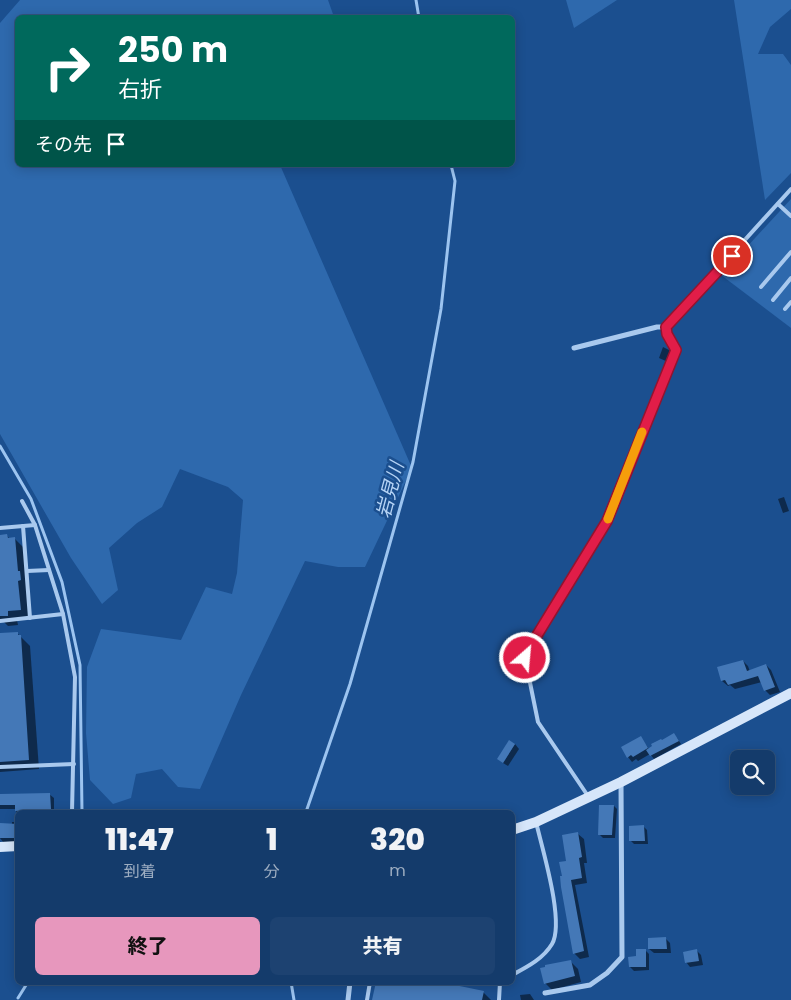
<!DOCTYPE html>
<html lang="ja">
<head>
<meta charset="utf-8">
<style>
  body { margin:0; font-family:Poppins,"Noto Sans JP",sans-serif; background:#1d4271; color:#f1f3f6; height:100vh; display:flex; flex-direction:column; font-size:19px; white-space:nowrap }
  * { box-sizing:border-box; margin:0 }
  p { font-size:16px; color:#9dadc1 }
  .icon { flex:none; width:28px; height:28px; fill:none; stroke:currentColor; stroke-width:2; stroke-linecap:round; stroke-linejoin:round }
  .map { position:relative; flex:1; overflow:hidden }
  .details { position:absolute; left:15px; top:810px; width:500px; height:175px; display:flex; flex-direction:column; background:#143b6b; border-radius:8px; box-shadow:0 2px 12px #0003,0 0 0 1px #33557e }
  .details>* { flex:none }
  .top-card { position:absolute; left:15px; top:15px; width:500px; height:152px; border-radius:8px; box-shadow:0 2px 12px #0003,0 0 0 1px #33557e; background:#00695c; color:#fff; overflow:hidden }
  .buttons { position:absolute; left:730px; top:750px; display:grid; gap:10px }
  .buttons a { display:grid; place-items:center; width:45px; height:45px; border-radius:8px; background:#143b6b; box-shadow:0 2px 12px #0003,0 0 0 1px #33557e; font-size:25px }
  .pin { position:absolute; display:grid; place-items:center; width:42px; height:42px; color:#fff; margin:-21px; border:2px solid #fff; border-radius:50%; box-shadow:0 1px 5px #0007 }
  .me { position:absolute; width:55px; margin:-28px; rotate:27deg; stroke-linejoin:round; filter:drop-shadow(0 0 4px #0008) }
  .turn { display:flex; align-items:center; gap:18px; height:105px; padding:0 20px; font-size:22px }
  .turn .icon { width:65px; height:65px; stroke-width:2.5 }
  .turn b { display:block; font-size:35px; line-height:42px }
  .then { display:flex; align-items:center; height:48px; padding:0 20px; background:#0003; gap:10px; font-size:19px }
  .eta { display:flex; justify-content:space-evenly; align-items:center; height:85px; text-align:center }
  .eta b { font-size:30px; font-weight:800; line-height:35px }
  .primary-button { display:flex; gap:10px; margin-top:auto; padding:10px 20px }
  .primary-button a { flex:1; height:58px; border-radius:8px; background:#e797bd; color:#111; font-size:20px; font-weight:800; line-height:58px; text-align:center }
  .primary-button a+a { background:#1d4271; color:#f1f3f6 }
  .map>svg:first-child { display:block }
</style>
</head>
<body>
<div class="map">
<svg width="791" height="1000" viewBox="0 0 791 1000">
  <rect width="100%" height="100%" fill="#1b4f8f"/>
  <g fill="#2e69ad">
    <path d="M20,0H328L334,17L18,18V165H280L412,468L365,567H338L305,561L241,695L200,789L178,787L162,769L136,774L131,798L113,804L90,780L86,733L87,667L101,629L181,640L206,587L232,594L237,573L243,500L228,487L180,469L162,507L137,523L109,548L118,590L102,604L71,558L0,434V23Z"/>
    <path d="M566,0H617L574,28Z"/>
    <path d="M734,0H791V9L770,27L758,54H783L791,65V173L765,200Z"/>
    <path d="M791,199V328L721,275Z"/>
  </g>
  <g fill="#0007">
    <path d="M663,347L671,351L668,362L659,358Z"/>
    <path d="M784,497L789,511L783,513L778,499Z"/>
    <path d="M7,536L10,539H15L24,548L27,579L29,582L30,590H27L30,619L17,620L18,625L8,626L4,622H0V540Z"/>
    <path d="M17,633L30,646L39,769L0,772V634Z"/>
    <path d="M743,661L748,666L750,672L766,665L771,670L780,692L770,695L765,690L762,682L735,689L730,685L728,686L722,681Z"/>
    <path d="M640,737L649,749L662,742L677,738L681,744L654,759L650,754L638,761L636,759L632,762L628,757Z"/>
    <path d="M515,744L519,749L508,766L503,763Z"/>
    <path d="M49,794L54,798V812H18V842H3L0,838V824L12,825V822H17L16,809H0V795Z"/>
    <path d="M600,806H614L617,809L615,838H603L600,835Z"/>
    <path d="M643,826L647,830L648,844H634L630,840Z"/>
    <path d="M578,834L584,839L587,863H584L587,883L575,885L589,957L580,959L574,953L563,877Z"/>
    <path d="M666,939L670,943L671,953H654L649,949Z"/>
    <path d="M645,950L649,954V970L634,971L630,967Z"/>
    <path d="M697,951L701,955L703,965L690,967L686,962Z"/>
    <path d="M570,961L578,969L581,982L552,990L545,983Z"/>
    <path d="M483,992L491,1000H374Z"/>
    <path d="M530,994L534,1000H521L520,995Z"/>
  </g>
  <g fill="none" stroke-linecap="round" stroke-linejoin="round">
    <g stroke="#9cc4f0" stroke-width="3">
      <path d="M416,0L419,18"/>
      <path d="M0,446L31,499L62,582L80,665L82,812"/>
      <path d="M306,812L350,684L413,462L441,309L455,181L451,165"/>
      <path d="M291,982L294,1000"/>
      <path d="M18,998L28,982"/>
    </g>
  </g>
  <g fill="#4478b7">
    <path d="M7,534L8,538L15,537L18,571H20L21,580L18,581L21,610L8,611V616H0V535Z"/>
    <path d="M18,632V635H21L29,760L0,762V633Z"/>
    <path d="M743,660L747,671L766,664L775,687L764,691L758,676L728,685L725,680L721,681L717,667Z"/>
    <path d="M674,733L679,741L650,756L646,750L652,746L651,744L661,739L662,740Z"/>
    <path d="M641,736L648,748L633,757L631,755L627,758L621,747Z"/>
    <path d="M509,740L515,744L503,763L497,759Z"/>
    <path d="M50,793L51,809L15,811V805H0V794Z"/>
    <path d="M599,805H614L612,835H598Z"/>
    <path d="M0,823L18,824V838H0Z"/>
    <path d="M644,825L645,841H629V826Z"/>
    <path d="M578,832L582,857L579,858L582,878L571,880L584,951L573,954L561,887L560,876H562L559,862L566,861L562,835Z"/>
    <path d="M666,937L667,949H648V938Z"/>
    <path d="M636,949H646V967H629L628,957L636,956Z"/>
    <path d="M697,949L699,961L685,963L683,952Z"/>
    <path d="M571,960L575,976L544,984L540,968L545,967V965Z"/>
    <path d="M376,982H440L484,991L482,1000H372Z"/>
  </g>
  <g fill="none" stroke-linecap="round" stroke-linejoin="round">
    <g stroke="#a9c9ee" stroke-width="4">
      <path d="M778,204L791,216"/>
      <path d="M761,287L791,252"/>
      <path d="M773,300L791,278"/>
      <path d="M785,309L791,302"/>
      <path d="M22,501L35,525L63,614L75,677L72,812"/>
      <path d="M23,526L30,618"/>
      <path d="M0,528L35,525"/>
      <path d="M27,571L49,570"/>
      <path d="M0,621L63,614"/>
      <path d="M0,767L74,764"/>
      <path d="M588,796L538,722L525,658L528,650L607,521L676,350L667,334L666,327L791,189"/>
      <path d="M512,975C527,967 543,959 552,944C565,922 542,848 536,822"/>
      <path d="M367,1000L370,982"/>
      <path d="M499,1000L500,982"/>
    </g>
    <g stroke="#a9c9ee" stroke-width="5">
      <path d="M574,348L657,327H666"/>
      <path d="M545,993L590,985L607,973L622,957L621,783"/>
      <path d="M348,1000L350,982"/>
    </g>
    <g stroke="#d6e6fa" stroke-width="10">
      <path d="M512,830L536,822L621,782L791,693"/>
      <path d="M0,847L18,846"/>
    </g>
  </g>
  <g fill="none" stroke-linecap="round" stroke-linejoin="round">
    <g stroke="#92132f" stroke-width="12">
      <path id="route" d="M525,658L528,650L607,521L676,350L667,334L666,327L732,256"/>
    </g>
    <use href="#route" stroke="#e11d48" stroke-width="9"/>
    <path stroke="#f59e0b" stroke-width="9" d="M608,519L642,432"/>
  </g>
  <g text-anchor="middle" dominant-baseline="central" stroke-width="5" stroke-linejoin="round" paint-order="stroke">
    <g font-size="19" font-style="italic" fill="#b5d3f5" stroke="#1b4f8f">
      <text transform="translate(390 490) rotate(-75)">岩見川</text>
    </g>
  </g>
</svg>
<div class="buttons">
<a><svg class="icon" aria-label="search" viewBox="0 0 24 24"><circle cx="10" cy="10" r="6"/><path d="M15 15l6 6"/></svg></a>
</div>
<div class="pin" style="left:732px;top:256px;background:#d93025"><svg class="icon" aria-label="arrive" viewBox="0 0 24 24"><path d="M6 21V4h12l-3 4 3 4H6"/></svg></div>
<svg class="me" style="left:525px;top:658px" viewBox="-20 -20 40 40"><circle r="17" fill="#e11d48" stroke="#fff" stroke-width="3"/><path d="M0-11L8 9 0 5-8 9z" fill="#fff"/></svg>
<div class="top-card">
<div class="turn"><svg class="icon" aria-label="right" viewBox="0 0 24 24"><path d="M7 20v-9h11M14 6l5 5-5 5"/></svg><div><b>250 m</b>右折</div></div>
<div class="then">その先<svg class="icon" aria-label="arrive" viewBox="0 0 24 24"><path d="M6 21V4h12l-3 4 3 4H6"/></svg></div>
</div>
<section class="details">
<div class="eta">
<div><b>11:47</b><p>到着</p></div>
<div><b>1</b><p>分</p></div>
<div><b>320</b><p>m</p></div>
</div>
<div class="primary-button"><a>終了</a><a>共有</a></div>
</section>
</div>
</body>
</html>
